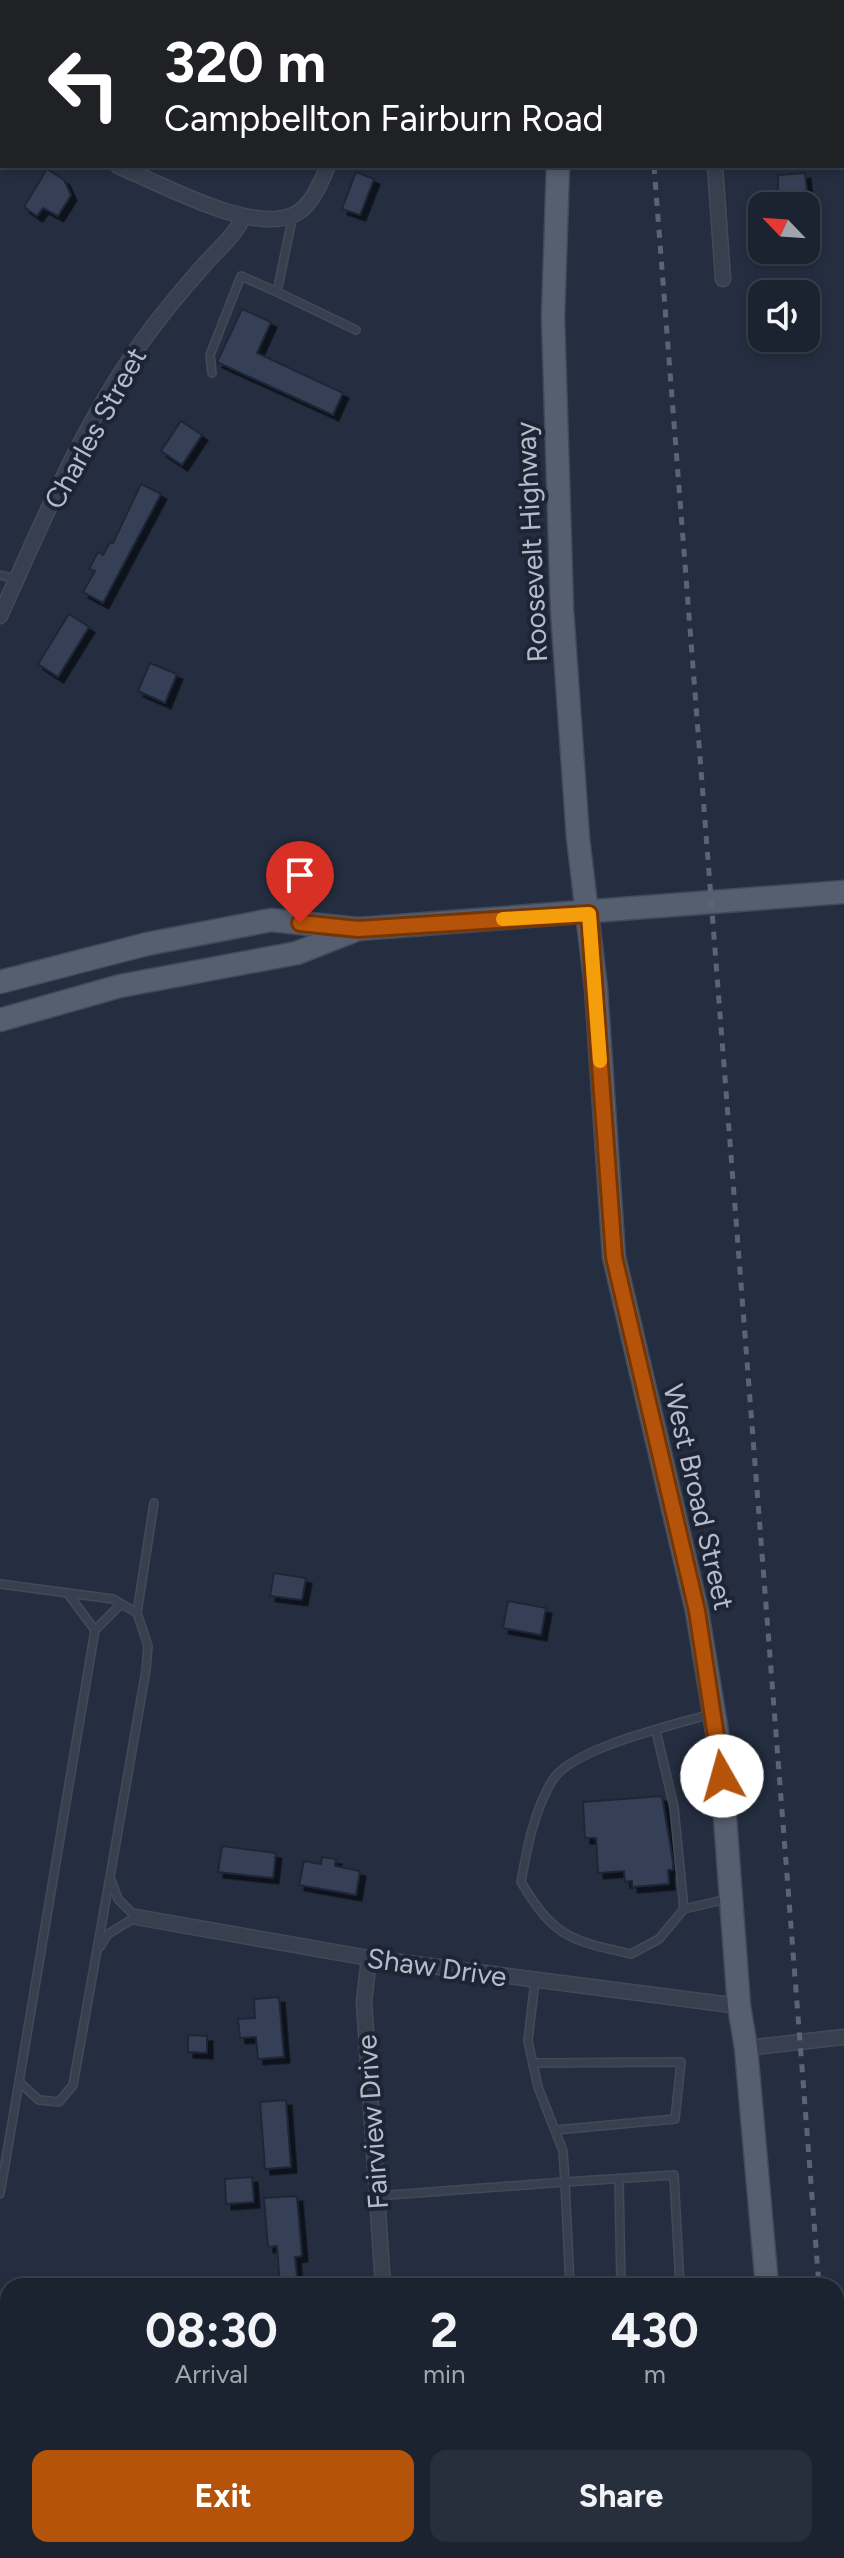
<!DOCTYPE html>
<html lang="en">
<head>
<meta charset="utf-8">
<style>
  body { margin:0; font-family:Figtree,sans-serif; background:#282f3c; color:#f1f3f6; height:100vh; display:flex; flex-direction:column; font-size:30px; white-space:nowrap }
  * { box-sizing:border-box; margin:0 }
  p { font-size:26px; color:#a0a4ab }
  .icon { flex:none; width:44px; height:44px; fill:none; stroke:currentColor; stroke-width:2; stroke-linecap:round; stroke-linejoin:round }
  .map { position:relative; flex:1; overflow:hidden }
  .details { position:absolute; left:0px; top:2278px; width:844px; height:280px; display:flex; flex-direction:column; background:#1b2230; border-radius:24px 24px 0 0; box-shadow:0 4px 12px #0003,0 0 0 2px #393f4c }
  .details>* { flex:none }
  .hud { position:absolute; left:0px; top:0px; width:844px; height:168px; box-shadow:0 4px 12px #0003,0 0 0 2px #393f4c; background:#202124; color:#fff; overflow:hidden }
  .needle { width:52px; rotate:295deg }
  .tools { position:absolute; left:748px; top:192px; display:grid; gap:16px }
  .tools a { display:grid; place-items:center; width:72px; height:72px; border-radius:16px; background:#1b2230; box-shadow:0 4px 12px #0003,0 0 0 2px #393f4c; font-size:40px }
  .pin { position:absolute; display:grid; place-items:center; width:68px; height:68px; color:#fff; margin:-82px -34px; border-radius:50% 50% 50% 0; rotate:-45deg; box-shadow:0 0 8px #0007 }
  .pin .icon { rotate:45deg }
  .me { position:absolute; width:88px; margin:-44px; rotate:353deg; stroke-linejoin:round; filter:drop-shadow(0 0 6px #0008) }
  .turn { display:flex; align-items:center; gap:28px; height:168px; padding:0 32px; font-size:36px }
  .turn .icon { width:104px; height:104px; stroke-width:2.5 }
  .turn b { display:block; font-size:56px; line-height:68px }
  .eta { display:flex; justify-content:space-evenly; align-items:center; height:136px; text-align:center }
  .eta b { font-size:48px; font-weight:700; line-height:56px }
  .primary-button { display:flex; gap:16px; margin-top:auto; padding:16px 32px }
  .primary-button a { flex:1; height:92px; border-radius:16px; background:#b45309; color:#fff; font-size:32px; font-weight:700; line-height:92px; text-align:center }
  .primary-button a+a { background:#282f3c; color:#f1f3f6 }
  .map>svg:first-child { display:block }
</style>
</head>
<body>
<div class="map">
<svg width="844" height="2558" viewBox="0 0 844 2558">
  <defs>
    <filter id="shadow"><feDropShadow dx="5.5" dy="5.5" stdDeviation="0" flood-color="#0009"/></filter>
  </defs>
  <rect width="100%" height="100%" fill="#242e40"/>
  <g fill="#364156" stroke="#1f2737" stroke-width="2" filter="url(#shadow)">
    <path d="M47,169L64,180L71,195L58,216L43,208L37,216L24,207Z"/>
    <path d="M356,172L374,179L360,215L342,209Z"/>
    <path d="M805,173L807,191L778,194V175Z"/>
    <path d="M242,309L271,322L257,353L343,393L333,415L217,362Z"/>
    <path d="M181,421L202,435L182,465L161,451Z"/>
    <path d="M141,484L161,494L103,603L83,592L95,571L89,569L98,552L103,555L110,542L113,543Z"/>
    <path d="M69,614L89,627L58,677L38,664Z"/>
    <path d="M150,663L177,674L165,703L138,691Z"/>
    <path d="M274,1573L306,1578L302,1600L270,1596Z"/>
    <path d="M508,1601L546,1608L541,1635L503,1628Z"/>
    <path d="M662,1796L673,1862V1870H668L669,1884L632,1887V1881L625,1882L624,1871L598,1873L596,1838H585L583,1802Z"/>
    <path d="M222,1846L276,1853L273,1878L218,1872Z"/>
    <path d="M322,1857L336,1859L335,1866L360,1871L356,1895L299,1885L304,1861L321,1864Z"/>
    <path d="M279,1997L284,2057L258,2059L256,2037L240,2038L238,2019L255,2018L254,1999Z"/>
    <path d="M188,2035L207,2036V2053L188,2052Z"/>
    <path d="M286,2100L291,2167L265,2169L260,2102Z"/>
    <path d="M252,2177L254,2202L226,2204L225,2179Z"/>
    <path d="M297,2196L302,2256L295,2257L298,2286H280L277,2246L268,2247L264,2198Z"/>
  </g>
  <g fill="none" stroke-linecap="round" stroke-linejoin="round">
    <g stroke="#424959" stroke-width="10">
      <g id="lane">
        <path d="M293,215L277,292L356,330"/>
        <path d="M212,373L210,355L241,276L277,292"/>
        <path d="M0,575L17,579"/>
        <path d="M0,1584L113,1599L137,1613"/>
        <path d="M68,1594L95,1630"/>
        <path d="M711,1714C674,1725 571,1748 552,1781C534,1811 527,1848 521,1882C555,1938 569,1940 631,1954L659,1939L684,1909L727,1899"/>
        <path d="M656,1731L674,1807L684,1909"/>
        <path d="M110,1877L73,2085L59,2102L39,2100L19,2082L95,1630L121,1604"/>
        <path d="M100,1947L108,1934L136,1917L118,1899L110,1877L146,1670L148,1646L137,1613L154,1503"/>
        <path d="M533,2063L681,2062L675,2119L556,2130"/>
        <path d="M619,2179L621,2286"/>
        <path d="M0,2194L19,2082"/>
        <path d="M377,2196L565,2182L563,2151L538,2087L528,2041L535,1980"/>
        <path d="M570,2286L565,2182L674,2175L680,2286"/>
        <path d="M0,2426L8,2428"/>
        <path d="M128,2550L131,2558"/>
        <path d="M484,2550L485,2558"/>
        <path d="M531,2550L532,2558"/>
        <path d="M584,2550V2558"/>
      </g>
    </g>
    <g stroke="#424959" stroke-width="17">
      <g id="street">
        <path d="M703,0L704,2"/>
        <path d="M402,2L403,0"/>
        <path d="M0,117L2,118"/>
        <path d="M118,166C160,183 250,234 293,215C312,207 320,183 328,166"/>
        <path d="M715,166L723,279"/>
        <path d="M0,616C41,526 79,432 136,350C157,320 181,291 205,264C219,248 235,236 243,217"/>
        <path d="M136,1917L369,1958L739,2006"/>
        <path d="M369,1958L364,2002L383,2286"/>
        <path d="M746,2048L844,2037"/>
        <path d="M400,2550L401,2558"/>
      </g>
    </g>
    <g stroke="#424959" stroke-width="25">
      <g id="primary">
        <path d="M560,2V0"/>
        <path d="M558,166L553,317L562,609L578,838L596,988L614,1257L697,1611L720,1750L739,2006L746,2048L767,2286"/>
        <path d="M0,982L147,944L271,920L358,929L844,892"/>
        <path d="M0,1020L120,986L297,953L353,931"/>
        <path d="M790,2550L791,2558"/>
      </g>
    </g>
    <use href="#lane" stroke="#384050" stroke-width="7"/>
    <use href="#street" stroke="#384050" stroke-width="14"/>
    <use href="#primary" stroke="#565f70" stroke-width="22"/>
    <g stroke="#5a6477" stroke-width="5" stroke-dasharray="8 8" stroke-linecap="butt">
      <path d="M641,0V2"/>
      <path d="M654,166L819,2286"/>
      <path d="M836,2506L840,2558"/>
    </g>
  </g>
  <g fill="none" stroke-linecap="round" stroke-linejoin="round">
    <g stroke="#753606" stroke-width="20">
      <path id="route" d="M300,923L358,929L589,914L614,1257L697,1611L722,1776"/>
    </g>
    <use href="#route" stroke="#b45309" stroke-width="14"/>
    <path stroke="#f59e0b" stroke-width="14" d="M503,919L589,914L600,1061"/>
  </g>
  <g text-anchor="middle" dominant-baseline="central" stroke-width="8" stroke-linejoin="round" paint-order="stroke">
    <g font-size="28" fill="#b5bbca" stroke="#1d2535">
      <text transform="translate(95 428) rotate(-61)">Charles Street</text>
      <text transform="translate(531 542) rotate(-93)">Roosevelt Highway</text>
      <text transform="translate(699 1497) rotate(77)">West Broad Street</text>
      <text transform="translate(437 1967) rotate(8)">Shaw Drive</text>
      <text transform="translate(372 2122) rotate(-94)">Fairview Drive</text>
    </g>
  </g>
</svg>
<div class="tools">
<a><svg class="needle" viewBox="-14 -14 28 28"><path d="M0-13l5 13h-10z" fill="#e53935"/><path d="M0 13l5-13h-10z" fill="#a0a4ab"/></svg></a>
<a><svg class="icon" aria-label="sound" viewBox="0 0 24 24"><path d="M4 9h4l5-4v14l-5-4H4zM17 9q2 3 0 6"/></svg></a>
</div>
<div class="pin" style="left:300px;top:923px;background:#d93025"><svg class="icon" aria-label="arrive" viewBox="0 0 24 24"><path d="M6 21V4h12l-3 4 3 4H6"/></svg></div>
<svg class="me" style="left:722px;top:1776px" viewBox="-20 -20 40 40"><circle r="19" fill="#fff"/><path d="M0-13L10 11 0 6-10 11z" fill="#b45309"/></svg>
<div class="hud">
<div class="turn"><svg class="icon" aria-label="left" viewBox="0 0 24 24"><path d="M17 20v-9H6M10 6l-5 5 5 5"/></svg><div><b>320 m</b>Campbellton Fairburn Road</div></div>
</div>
<section class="details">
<div class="eta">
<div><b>08:30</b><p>Arrival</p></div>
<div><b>2</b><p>min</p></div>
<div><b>430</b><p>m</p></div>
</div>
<div class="primary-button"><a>Exit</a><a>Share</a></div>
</section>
</div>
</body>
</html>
